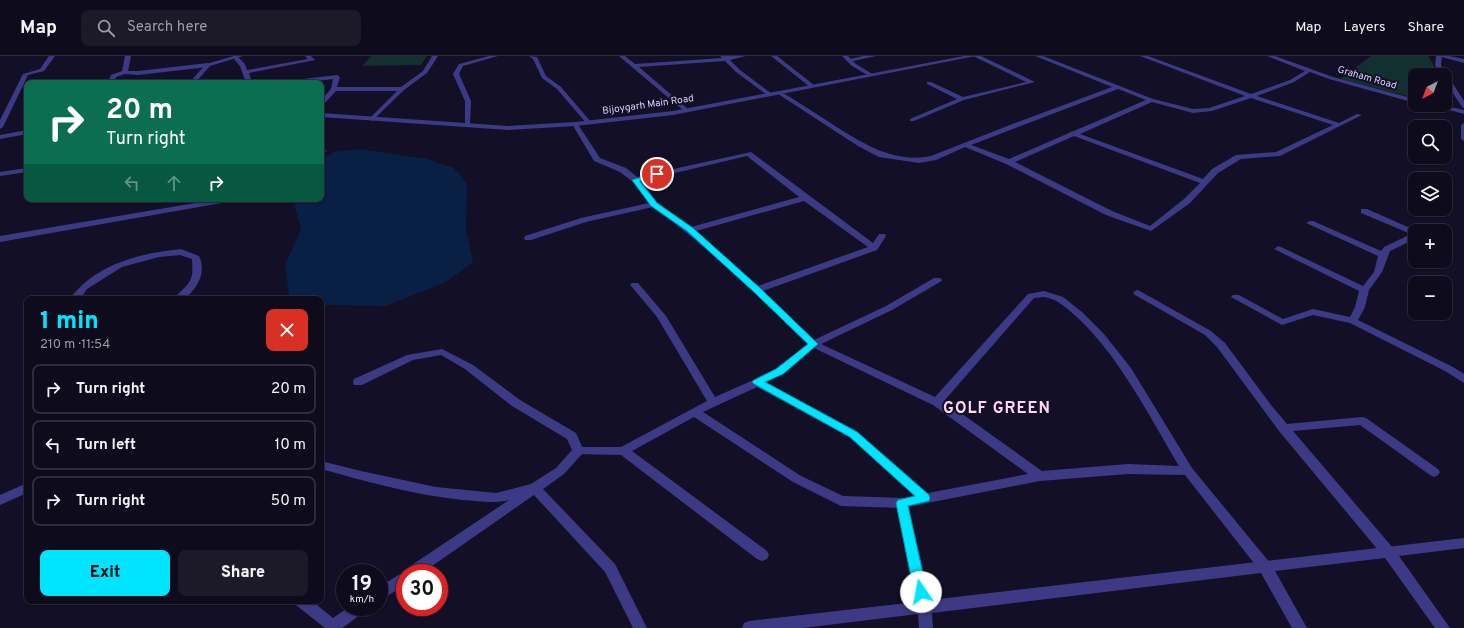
<!DOCTYPE html>
<html lang="en">
<head>
<meta charset="utf-8">
<style>
  body { margin:0; font-family:Overpass,sans-serif; background:#1c1929; color:#f1f3f6; height:100vh; display:flex; flex-direction:column; font-size:15px; white-space:nowrap }
  * { box-sizing:border-box; margin:0 }
  p { font-size:13px; color:#9b9ba3 }
  .icon { flex:none; width:22px; height:22px; fill:none; stroke:currentColor; stroke-width:2; stroke-linecap:round; stroke-linejoin:round }
  .map { position:relative; flex:1; overflow:hidden }
  .sheet { position:absolute; left:24px; top:240px; width:300px; height:308px; display:flex; flex-direction:column; background:#0e0b1c; border-radius:8px; box-shadow:0 1px 3px #0004,0 0 0 1px #2e2b3b }
  .sheet>* { flex:none }
  .guide { position:absolute; left:24px; top:24px; width:300px; height:122px; border-radius:8px; box-shadow:0 1px 3px #0004,0 0 0 1px #2e2b3b; background:#0b6e4f; color:#fff; overflow:hidden }
  .needle { width:26px; rotate:221deg }
  .fabs { position:absolute; left:1408px; top:12px; display:grid; gap:8px }
  .fabs a { display:grid; place-items:center; width:44px; height:44px; border-radius:8px; background:#0e0b1c; box-shadow:0 1px 3px #0004,0 0 0 1px #2e2b3b; font-size:20px }
  .speed { position:absolute; left:336px; top:508px; display:flex; gap:8px; font-size:20px; font-weight:700; text-align:center }
  .speed>* { display:grid; place-content:center; width:52px; height:52px; border-radius:50%; background:#0e0b1c; box-shadow:0 1px 3px #0004,0 0 0 1px #2e2b3b; line-height:1 }
  .speed small { font-size:10px; font-weight:400 }
  .speed .limit { border:6px solid #d22; background:#fff; color:#111 }
  .pin { position:absolute; display:grid; place-items:center; width:34px; height:34px; color:#fff; margin:-17px; border:2px solid #fff; border-radius:50%; box-shadow:0 1px 4px #0007 }
  .me { position:absolute; width:44px; margin:-22px; rotate:348deg; stroke-linejoin:round; filter:drop-shadow(0 0 3px #0008) }
  .turn { display:flex; align-items:center; gap:14px; height:84px; padding:0 16px; font-size:18px }
  .turn .icon { width:52px; height:52px; stroke-width:2.5 }
  .turn b { display:block; font-size:28px; line-height:34px }
  .lanes { display:flex; align-items:center; height:38px; padding:0 16px; background:#0003; justify-content:center; gap:20px; direction:ltr }
  .lanes .off { opacity:.35 }
  .round { display:grid; place-items:center; flex:none; width:42px; height:42px; border-radius:8px; background:#1c1929 }
  .summary { display:flex; align-items:center; justify-content:space-between; height:68px; padding:0 16px }
  h1 { font-size:24px; font-weight:800; line-height:30px; color:#00e5ff }
  .cta { display:flex; gap:8px; margin-top:auto; padding:8px 16px }
  .cta a { flex:1; height:46px; border-radius:8px; background:#00e5ff; color:#111; font-size:16px; font-weight:800; line-height:46px; text-align:center }
  .cta a+a { background:#1c1929; color:#f1f3f6 }
  ul { padding:0; list-style:none }
  li { display:flex; align-items:center; gap:12px; height:50px; margin:0 8px 6px; padding:0 8px; border:2px solid #2e2b3b; border-radius:8px }
  li div { flex:1 }
  li b { display:block; font-size:15px }
  li em { font-style:normal }
  header { display:flex; align-items:center; gap:24px; box-sizing:border-box; height:56px; padding:0 20px; background:#0e0b1c; border-bottom:1px solid #2e2b3b }
  header strong { font-size:19px }
  nav { display:flex; gap:22px; margin-inline-start:auto; font-size:14px }
  .search { width:280px; height:36px; background:#1c1929; display:flex; align-items:center; gap:10px; box-sizing:border-box; padding:0 14px; border-radius:8px; color:#9b9ba3; font-size:15px }
  .map>svg:first-child { display:block }
</style>
</head>
<body>
<header>
<strong>Map</strong>
<div class="search"><svg class="icon" aria-label="search" viewBox="0 0 24 24"><circle cx="10" cy="10" r="6"/><path d="M15 15l6 6"/></svg>Search here</div>
<nav><a>Map</a><a>Layers</a><a>Share</a></nav>
</header>
<div class="map">
<svg width="1464" height="572" viewBox="0 0 1464 572">
  <rect width="100%" height="100%" fill="#130f26"/>
  <g fill="#12302f">
    <path d="M371,0H427L421,9L362,10Z"/>
    <path d="M1371,0H1428L1440,19H1415V42L1340,23Z"/>
  </g>
  <path fill="#0a1f44" d="M361,93L426,103L454,112L467,128L466,174L473,206L444,227L386,250L326,249L321,248V243H303L289,239L285,209L301,173L295,151L296,143H321V104L334,96Z"/>
  <g fill="none" stroke-linecap="round" stroke-linejoin="round">
    <g fill="#3d3a85" fill-rule="evenodd">
      <path d="M49,0H55L44,15L28,19L3,71L0,73V64L23,18L40,13Z"/>
      <path d="M125,0H131L128,15H138L208,7L211,9L208,11L138,19L125,18L116,21L114,27H108L111,19L122,15Z"/>
      <path d="M233,0H237L245,8L247,14L308,3L305,0H311L315,4L249,17L252,27H246L240,10L233,2Z"/>
      <path d="M432,0H438L427,17L404,34L372,65L369,63L397,35H336L323,49L321,50V44L331,33L333,23L301,27H283L286,25L337,19L340,21L337,31H401L423,15Z"/>
      <path d="M489,0H498L463,10L459,18L471,45L470,68L465,69V45L453,18L459,8Z"/>
      <path d="M529,0L537,1L546,20L561,31L591,66V68H587L557,33L542,22L533,3Z"/>
      <path d="M619,0H625L635,8L722,2L720,0H746L730,4L740,14L772,38L767,39L736,16L725,5L639,11L689,54L684,55Z"/>
      <path d="M771,0H777L814,29V31H810Z"/>
      <path d="M863,0H876L849,6L846,4Z"/>
      <path d="M973,0H981L1035,26L964,44L914,65H910V63L957,43L927,28V26H931L963,41L1026,26Z"/>
      <path d="M1438,0H1449L1464,3V7Z"/>
      <path d="M573,67H577L600,102L626,112L637,121L751,96L873,187L879,178H885L886,180L877,194L763,235L814,284L886,250L934,222H940L942,224L940,226L892,254L821,288L935,341L1028,238L1044,235L1063,241L1082,256L1104,278L1131,312L1192,412L1270,507L1272,511L1270,515L1265,517L1260,515L1185,419L1128,418L1040,425L902,452L841,450L793,426L694,361L632,395L767,495L769,499L767,503L762,505L757,503L621,399L574,398L572,395L574,392L578,391H621L707,345L657,261L632,231L630,229L632,227H638L666,260L715,341L776,314L807,288C758,240 708,191 653,151L586,166L531,184H525L524,182L525,180L581,162L649,147L633,126L620,116L594,105L572,68ZM747,100L799,141L691,171L657,146L641,125ZM804,145L868,191L758,230L696,175ZM1044,241C1048,242 1054,243 1058,246C1109,280 1148,358 1179,410L1128,408L1042,415L944,345L1034,242ZM814,292L933,349L1028,418L928,437L857,375L766,326L784,318ZM757,331L849,381L914,440L902,442L843,440L801,420L703,356Z"/>
      <path d="M321,93L325,94L327,95L321,97Z"/>
      <path d="M27,112V116L0,120V116Z"/>
      <path d="M72,143H82L78,145Z"/>
      <path d="M219,143H237L233,145L0,186V180Z"/>
      <path d="M1361,153H1367L1417,175H1415V183L1390,195L1382,216L1369,234L1365,251L1358,264L1453,311L1464,318V327L1445,315L1350,267L1313,259L1282,269L1231,241L1233,239H1239L1283,263L1313,253L1350,261L1355,251L1359,235L1274,193L1278,190L1281,191L1363,230L1374,216L1378,200L1306,167L1310,165H1313L1381,195L1384,191L1411,178L1361,157Z"/>
      <path d="M1138,234L1211,275L1225,287L1271,349L1287,368L1362,361L1366,362L1438,413L1440,416L1438,419L1434,421L1430,419L1360,369L1293,375L1393,492L1395,496L1393,500L1388,502L1383,500L1279,375L1217,291L1205,279L1135,239L1133,237L1135,235Z"/>
    </g>
    <g fill="#3d3a85" fill-rule="evenodd">
      <path d="M842,0H848L856,8L874,19L869,20L852,10Z"/>
      <path d="M1035,0H1043L1153,43L1193,53L1209,52L1245,40L1140,0H1148L1251,38L1290,24L1305,15L1267,0H1275L1333,21L1415,43V47L1329,23L1310,16L1294,26L1257,40L1339,67L1357,58L1362,59L1280,100L1241,103L1218,117L1190,147L1151,175L1106,159L1006,108L965,91L936,104L919,107L879,101L858,90L775,36L780,35C797,45 813,56 829,66C860,86 893,108 931,100L1015,67L1112,31ZM1118,33L1146,44L1074,75L1070,76L1069,77L1009,103L971,89ZM1251,42L1333,69L1276,96L1236,99L1212,113L1203,123L1080,78L1152,46L1193,57L1212,55ZM1074,80L1200,127L1184,143L1150,170L1112,155L1015,106Z"/>
      <path d="M1431,49H1442L1464,54V58Z"/>
      <path d="M181,193L199,200C207,217 197,232 185,243H174C188,226 194,229 192,203L180,199L159,201L122,211L87,233L80,243H70C95,208 141,197 181,193Z"/>
      <path d="M442,293L473,309L520,344L576,377L584,395L582,398L564,418L543,433L615,508L647,572H633L605,516L534,439L422,517H405V529L379,545V531L405,515L406,513L509,444C493,448 479,445 463,444C415,439 368,426 321,413V405L361,415L436,431L496,437L531,428L556,412L572,394L567,383L512,350L465,313L441,299L413,304L362,329H354L353,326L354,323L407,299Z"/>
      <path d="M27,427V437L0,449V439Z"/>
      <path d="M902,442L906,444L908,447L930,544L1464,482V492L1399,500L1450,572H1435L1385,502L1275,515L1307,572H1292L1261,517L932,557L933,572H919L918,558L803,572H742L744,567L749,565L916,546L896,447L898,444Z"/>
      <path d="M294,545H312L333,562L349,551H368L366,555L342,572H325L296,549Z"/>
    </g>
    <g fill="#3d3a85" fill-rule="evenodd">
      <path d="M234,0H243L210,10L195,27H189L206,8Z"/>
      <path d="M964,0H976L673,59L575,70L508,74L321,61V57L508,70L575,66L673,55Z"/>
      <path d="M1436,0H1442L1441,9L1464,45V52L1462,51L1445,25V19H1441L1435,9Z"/>
      <path d="M1464,67V85L1461,83V69Z"/>
      <path d="M27,74V78L0,83V79Z"/>
    </g>
  </g>
  <path fill="#00e5ff" stroke="#0095a6" d="M655,117L660,118L640,125L657,147L693,172L760,232L818,288L783,318L765,326L857,376L929,439L930,442L929,445L908,450L927,536L925,540L921,542L916,540L914,536L896,447L898,444L915,440L850,381L754,328L752,326L754,324L776,313L808,288L754,236L687,175L651,150L632,124Z"/>
  <g text-anchor="middle" dominant-baseline="central" stroke-width="4" stroke-linejoin="round" paint-order="stroke">
    <g font-size="10" fill="#d9d4ff" stroke="#130f26">
      <text transform="translate(1367 22) rotate(16)">Graham Road</text>
      <text transform="translate(648 49) rotate(-8)">Bijoygarh Main Road</text>
    </g>
    <g font-size="16" font-weight="bold" letter-spacing="1" fill="#ffd6f0" stroke="#130f26">
      <text x="997" y="353">GOLF GREEN</text>
    </g>
  </g>
</svg>
<div class="fabs">
<a><svg class="needle" viewBox="-14 -14 28 28"><path d="M0-13l5 13h-10z" fill="#e53935"/><path d="M0 13l5-13h-10z" fill="#9b9ba3"/></svg></a>
<a><svg class="icon" aria-label="search" viewBox="0 0 24 24"><circle cx="10" cy="10" r="6"/><path d="M15 15l6 6"/></svg></a>
<a><svg class="icon" aria-label="layers" viewBox="0 0 24 24"><path d="M12 4l9 5-9 5-9-5zM3 14l9 5 9-5"/></svg></a>
<a>+</a>
<a>−</a>
</div>
<div class="speed"><div>19<small>km/h</small></div><div class="limit">30</div></div>
<div class="pin" style="left:657px;top:118px;background:#d93025"><svg class="icon" aria-label="arrive" viewBox="0 0 24 24"><path d="M6 21V4h12l-3 4 3 4H6"/></svg></div>
<svg class="me" style="left:921px;top:536px" viewBox="-20 -20 40 40"><circle r="19" fill="#fff"/><path d="M0-13L10 11 0 6-10 11z" fill="#00e5ff"/></svg>
<div class="guide">
<div class="turn"><svg class="icon" aria-label="right" viewBox="0 0 24 24"><path d="M7 20v-9h11M14 6l5 5-5 5"/></svg><div><b>20 m</b>Turn right</div></div>
<div class="lanes"><svg class="icon off" aria-label="left" viewBox="0 0 24 24"><path d="M17 20v-9H6M10 6l-5 5 5 5"/></svg><svg class="icon off" aria-label="ahead" viewBox="0 0 24 24"><path d="M12 20V5M6 11l6-6 6 6"/></svg><svg class="icon" aria-label="right" viewBox="0 0 24 24"><path d="M7 20v-9h11M14 6l5 5-5 5"/></svg></div>
</div>
<section class="sheet">
<div class="summary"><div><h1>1 min</h1><p>210 m · 11:54</p></div><a class="round" style="background:#d93025;color:#fff"><svg class="icon" aria-label="close" viewBox="0 0 24 24"><path d="M6 6l12 12M18 6L6 18"/></svg></a></div>
<ul>
<li><svg class="icon" aria-label="right" viewBox="0 0 24 24"><path d="M7 20v-9h11M14 6l5 5-5 5"/></svg><div><b>Turn right</b></div><em>20 m</em></li>
<li><svg class="icon" aria-label="left" viewBox="0 0 24 24"><path d="M17 20v-9H6M10 6l-5 5 5 5"/></svg><div><b>Turn left</b></div><em>10 m</em></li>
<li><svg class="icon" aria-label="right" viewBox="0 0 24 24"><path d="M7 20v-9h11M14 6l5 5-5 5"/></svg><div><b>Turn right</b></div><em>50 m</em></li>
</ul>
<div class="cta"><a>Exit</a><a>Share</a></div>
</section>
</div>
</body>
</html>
